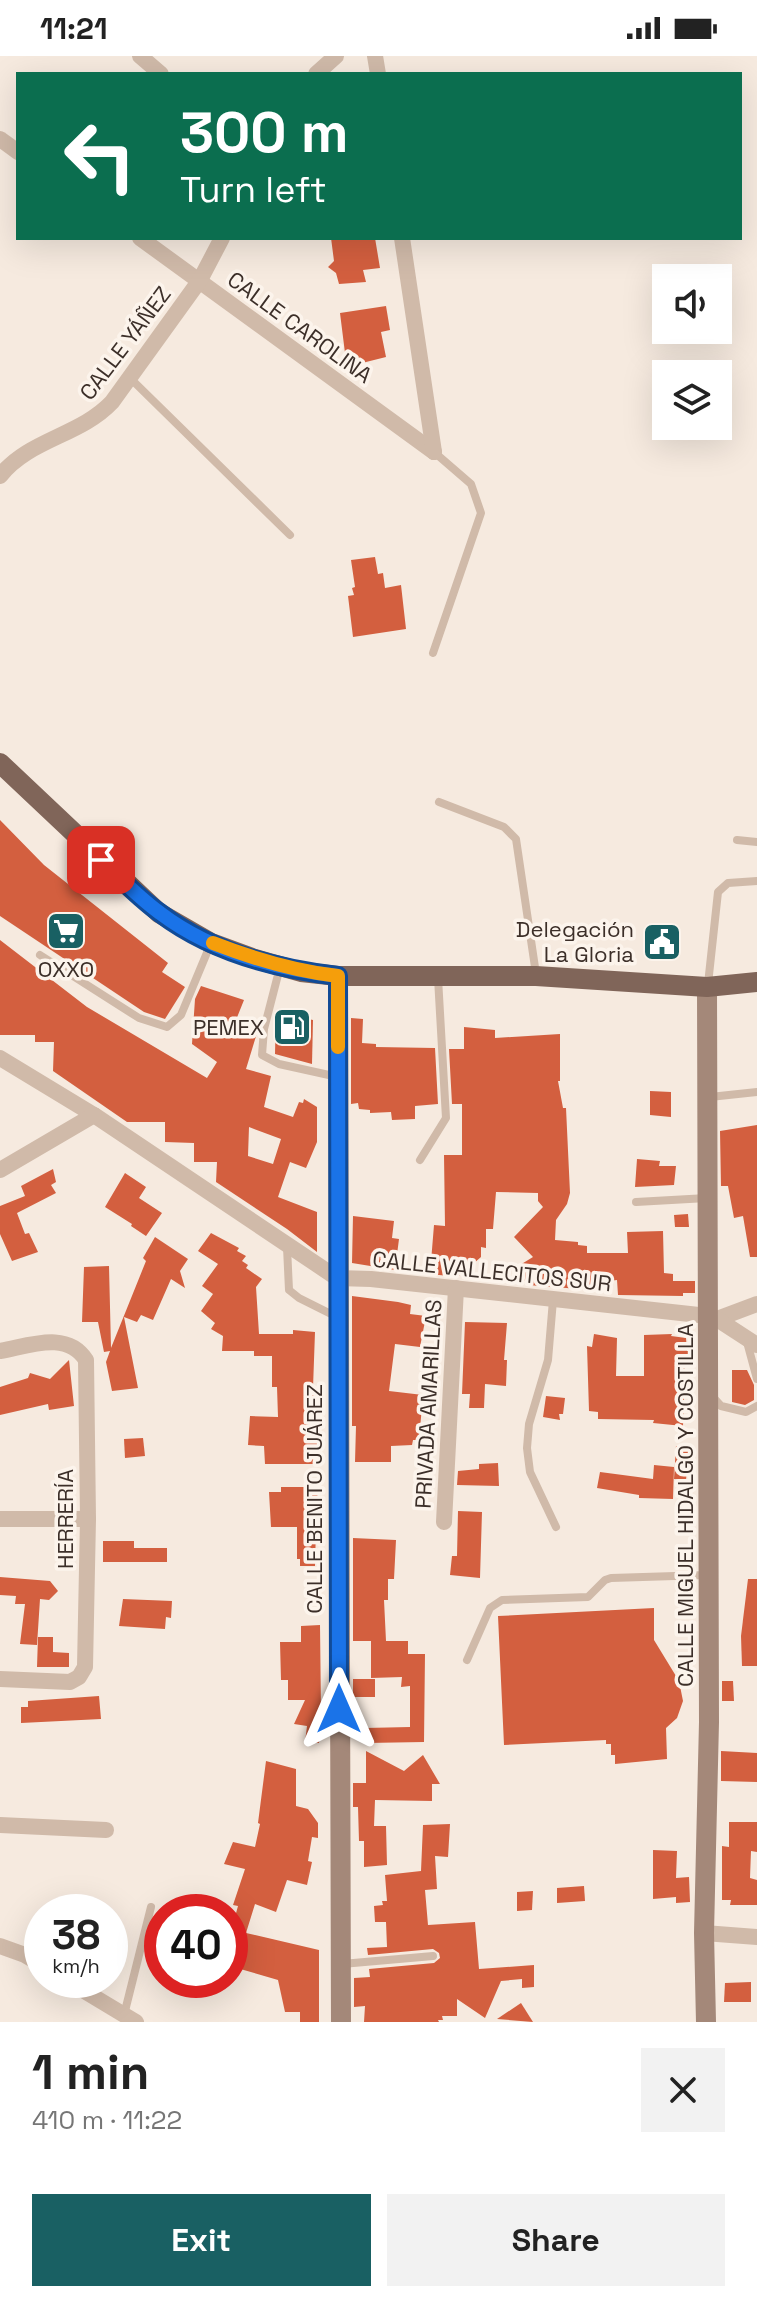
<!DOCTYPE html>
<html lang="en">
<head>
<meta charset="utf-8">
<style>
  body { margin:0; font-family:"Space Grotesk",sans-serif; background:#f2f2f2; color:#222; height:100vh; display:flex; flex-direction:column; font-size:30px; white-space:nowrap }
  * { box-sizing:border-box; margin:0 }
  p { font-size:26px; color:#767676 }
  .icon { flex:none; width:44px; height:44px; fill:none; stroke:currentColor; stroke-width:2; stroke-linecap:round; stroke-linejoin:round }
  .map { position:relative; height:1966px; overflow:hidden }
  .sheet { display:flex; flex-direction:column; background:#fff; flex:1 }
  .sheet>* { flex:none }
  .hud { position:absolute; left:16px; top:16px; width:726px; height:168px; border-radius:0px; box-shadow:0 8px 32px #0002; background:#0b6e4f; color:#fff; overflow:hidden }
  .tools { position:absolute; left:652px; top:208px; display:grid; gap:16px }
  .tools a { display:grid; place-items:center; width:80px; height:80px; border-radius:0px; background:#fff; box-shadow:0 8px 32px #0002; font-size:40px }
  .speed { position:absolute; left:24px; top:1838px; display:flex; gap:16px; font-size:40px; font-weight:700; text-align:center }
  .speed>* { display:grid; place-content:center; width:104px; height:104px; border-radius:50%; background:#fff; box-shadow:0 8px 32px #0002; line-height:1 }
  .speed small { font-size:20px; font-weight:400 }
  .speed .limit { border:12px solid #d22; background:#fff; color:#111 }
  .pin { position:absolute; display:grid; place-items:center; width:68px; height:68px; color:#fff; margin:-34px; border-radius:16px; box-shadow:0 4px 12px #0006 }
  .me { position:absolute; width:88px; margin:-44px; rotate:0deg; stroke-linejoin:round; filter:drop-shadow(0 0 6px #0008) }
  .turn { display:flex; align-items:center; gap:28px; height:168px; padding:0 32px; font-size:36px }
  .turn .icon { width:104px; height:104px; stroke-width:2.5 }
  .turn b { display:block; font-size:56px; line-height:68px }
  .round { display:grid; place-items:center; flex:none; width:84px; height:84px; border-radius:0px; background:#f2f2f2 }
  .overview { display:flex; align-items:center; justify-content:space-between; height:136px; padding:0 32px }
  h1 { font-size:48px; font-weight:700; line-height:60px }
  .primary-button { display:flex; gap:16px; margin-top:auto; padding:16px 32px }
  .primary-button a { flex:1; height:92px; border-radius:0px; background:#196063; color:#fff; font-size:32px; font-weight:700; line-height:92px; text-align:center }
  .primary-button a+a { background:#f2f2f2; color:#222 }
  .status { display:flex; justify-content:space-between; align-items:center; height:56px; padding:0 40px; background:#fff; direction:ltr }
  .status svg { height:22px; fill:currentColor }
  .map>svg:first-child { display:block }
</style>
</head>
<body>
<div class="status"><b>11:21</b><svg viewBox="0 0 49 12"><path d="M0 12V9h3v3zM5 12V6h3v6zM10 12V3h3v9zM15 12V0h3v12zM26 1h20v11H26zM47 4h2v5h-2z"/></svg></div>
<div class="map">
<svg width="757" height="1966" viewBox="0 0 757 1966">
  <rect width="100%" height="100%" fill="#f6eadf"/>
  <g fill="#d35f3f" fill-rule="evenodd">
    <path d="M331,182H375L380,212L363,214L366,226L339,228L336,217L328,211L334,205Z"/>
    <path d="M386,250L390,274L381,276L386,301L362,307L361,305L352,306L350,296L345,297L340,257Z"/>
    <path d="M375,501L378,518L383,517L385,532L401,529L406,573L353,581L348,540L354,539L352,532L355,531L351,504Z"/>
    <path d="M0,764L44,809L168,907L162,916L185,931L165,963L144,956L0,860Z"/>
    <path d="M0,884L87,951L207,1022L217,1006L192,988L195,943L201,930L244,944L234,969L257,977L246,1013L271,1020L264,1051L293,1061L299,1046L303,1047L304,1043L317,1051V1086L306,1112L290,1106L278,1141L317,1156V1196L287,1173L216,1126L217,1106H194V1087L165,1086V1066H127L53,1015L54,986H35V979H0ZM249,1071L281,1083L273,1108L248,1100Z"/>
    <path d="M276,956L313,964L312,1008L275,998Z"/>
    <path d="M351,962L363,963L362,987L376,988V991L435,992L438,1048L415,1050V1063L392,1064L391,1056L370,1057V1054L359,1053L358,1047L351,1048Z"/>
    <path d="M464,971L495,974V982L560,978V1025H558L563,1052H566L570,1137L567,1148L556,1164L555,1184L578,1186V1189L587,1190V1197H628L627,1176L663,1175L664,1217L673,1218V1225H695V1237H683V1240L618,1239L617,1224L592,1227V1234L528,1229L515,1212L533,1201L514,1181L543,1151L538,1145V1137L496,1136L493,1173H486V1192L481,1191V1201L458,1221L430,1218L434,1169L445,1170L444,1099H462V1048H452L449,993H464Z"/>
    <path d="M650,1035L671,1036V1061L650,1059Z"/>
    <path d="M757,1069V1201H750L743,1160L734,1162L728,1130H721L720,1075Z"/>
    <path d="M637,1103L660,1105L659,1110H676L674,1129L635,1131Z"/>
    <path d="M53,1113L56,1126L51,1129L56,1137L17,1157L25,1178L29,1177L38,1196L12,1205L0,1178V1150L25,1140L21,1130Z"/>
    <path d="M125,1117L146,1131L139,1142L162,1157L146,1180L131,1170L132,1168L105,1151Z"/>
    <path d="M688,1158L689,1171H675L674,1159Z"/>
    <path d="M353,1160L394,1165L392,1182L399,1183L395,1214L352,1207Z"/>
    <path d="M211,1177L239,1192L237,1195L246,1200L242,1205L248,1209L246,1212L262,1223L256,1231L259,1278H293V1274L315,1276L313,1332H318L317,1408H265L264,1390L248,1389L250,1360L278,1361L277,1331H272V1300H254V1295H222L223,1280L211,1273L215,1267L201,1255L213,1238L202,1230L218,1208L198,1195Z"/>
    <path d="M155,1181L188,1203L180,1215L185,1232L171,1223L153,1264L141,1259L137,1266L124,1261L138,1332L112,1335L106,1306L110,1295L104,1296L98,1266H82L84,1211L109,1210L111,1292L146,1205L143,1202Z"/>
    <path d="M352,1240L398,1246L411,1249L410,1258L426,1260L420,1291L395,1288L389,1335L423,1339L419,1384H413L412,1389L391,1390V1406H355L356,1370H352Z"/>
    <path d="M465,1266L507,1267L504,1304H507L506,1330L485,1328L484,1352H469L470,1338H462Z"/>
    <path d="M594,1278L617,1282L616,1320H644V1279L672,1278L671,1280L686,1282L687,1295H690V1310H685L683,1370L653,1367L654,1364L598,1363V1356L589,1355L587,1290L592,1291Z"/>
    <path d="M69,1304L74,1350L49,1354L48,1348L0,1359V1331L28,1322L30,1317L50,1323Z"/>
    <path d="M732,1314H747L754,1329V1344L745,1349L732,1346Z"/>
    <path d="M546,1340L565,1342L563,1358H559L560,1364L543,1361Z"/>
    <path d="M143,1382L145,1400L125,1402L124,1383Z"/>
    <path d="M676,1390L689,1392L686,1424L674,1423Z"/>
    <path d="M498,1407L499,1430L457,1429L458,1415L479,1413V1408Z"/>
    <path d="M654,1409L674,1411L673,1443L639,1442V1439L597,1432L600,1416L653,1423Z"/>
    <path d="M281,1431H317L319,1471H316L315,1510H300V1503H297V1471H271L269,1436H281Z"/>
    <path d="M458,1455L482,1456L480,1522L450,1519L452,1500H457Z"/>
    <path d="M353,1482L396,1484L394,1523H388V1544H384L386,1585H408V1598H425L424,1686L366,1687L365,1672L410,1671V1630L401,1631L402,1621L371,1622V1585H353Z"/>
    <path d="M103,1485H134V1492H167V1506H103Z"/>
    <path d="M0,1521L50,1525L58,1535L49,1544L40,1543L37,1589L20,1588L25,1548H15L16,1540L0,1539Z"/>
    <path d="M748,1523H757V1610H742L741,1580Z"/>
    <path d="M123,1543L172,1545L171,1562L166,1561L165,1573L119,1570Z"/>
    <path d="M654,1552V1584L679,1625L683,1645L677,1662L666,1672L667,1703L615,1708V1699H611V1688H606V1684L504,1689L498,1560Z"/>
    <path d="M320,1569L321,1656L319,1687L305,1686L307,1670L294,1668L305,1644H288V1624H281L280,1586H301V1570Z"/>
    <path d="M38,1581H53V1596L69,1597V1611H37Z"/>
    <rect x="353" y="1623" width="22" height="18"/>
    <path d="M722,1625H733L734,1645H722Z"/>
    <path d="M99,1640L101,1663L21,1667V1651H28V1645Z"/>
    <path d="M366,1695L404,1715L423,1699L440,1728H432V1745L375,1744L374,1770H386L387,1809L364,1811V1785H359L358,1751H353V1727H366Z"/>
    <path d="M721,1695L757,1697V1726L721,1725Z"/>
    <path d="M266,1705L296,1713V1750L308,1753L318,1767V1782L312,1781L308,1805L312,1806L307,1829L287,1824L276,1856L255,1848L246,1877L319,1894V1966H300V1956H285L278,1924L230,1910V1879L238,1850L233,1849L245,1813L224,1808L233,1786L255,1791L260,1768L258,1767Z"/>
    <path d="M729,1766H757V1796L751,1795L750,1822L757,1824V1849H730L731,1844H722V1790L729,1791Z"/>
    <path d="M450,1768L448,1801L435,1800L437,1833L425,1834L428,1869L475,1866L479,1913L534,1909V1931L522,1932V1923L501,1925L485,1962L457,1943V1960H442L443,1964H438L439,1966H364L365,1950L354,1951V1922L370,1921L369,1913L434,1907L440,1902L439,1897L433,1893L368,1899L367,1892L387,1891L386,1866H375L374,1850L383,1849L382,1845H387L385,1819L421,1815L423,1769Z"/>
    <path d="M653,1794L677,1795L676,1822L689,1821L690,1846L676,1847V1841L653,1843Z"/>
    <path d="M584,1830L585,1845L557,1847V1832Z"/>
    <path d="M533,1835L532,1854L517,1855V1836Z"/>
    <path d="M56,1842L97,1849V1856L54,1854Z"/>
    <path d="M751,1926V1946H724L725,1927Z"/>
    <path d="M521,1947L533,1966L497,1963Z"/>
  </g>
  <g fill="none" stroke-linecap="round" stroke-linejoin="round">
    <g stroke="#d0baa9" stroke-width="8">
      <path d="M130,322L290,479"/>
      <path d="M433,597L481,457L471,428L434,396"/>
      <path d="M439,746L504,771L516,783L536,918"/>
      <path d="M737,784L757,786"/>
      <path d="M40,899L139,962L167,971L181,959L211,887"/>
      <path d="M280,911L264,973L262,999L279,1008L338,1021"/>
      <path d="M708,928L718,836L728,827L757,825"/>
      <path d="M710,1041L757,1036"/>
      <path d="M420,1104L446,1062L438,922"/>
      <path d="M636,1146L707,1142"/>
      <path d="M287,1191L289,1234L299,1242L337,1261"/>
      <path d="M553,1244L548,1304L529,1368L527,1392L530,1416L556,1471"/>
      <path d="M747,1286L757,1323"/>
      <path d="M712,1340L721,1350L746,1356L757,1350"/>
      <path d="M467,1604L490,1552L502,1544L588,1541L605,1524L611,1522L707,1519"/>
      <path d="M342,1908L433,1900"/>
      <path d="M124,1959L151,1851"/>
    </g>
    <g stroke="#d0baa9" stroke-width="16">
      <path d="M140,0L161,18"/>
      <path d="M375,0L378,18"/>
      <path d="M316,18L336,0"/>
      <path d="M0,83L18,96"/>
      <path d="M140,182L434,396"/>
      <path d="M402,182L434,396"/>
      <path d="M0,420C29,383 80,380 112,346L200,224L222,182"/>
      <path d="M0,1002L94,1059L337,1222L371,1223L708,1260L717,1263L757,1248"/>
      <path d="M0,1114L94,1059"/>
      <path d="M717,1263L757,1289"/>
      <path d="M0,1295C29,1290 67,1274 86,1304L88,1463L85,1611L79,1621L70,1626L0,1623"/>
      <path d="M0,1463H88"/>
      <path d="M444,1466L456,1232"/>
      <path d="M0,1769L106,1774"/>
      <path d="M704,1877L757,1881"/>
      <path d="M0,1890L25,1899L42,1909"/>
      <path d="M66,1924L136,1966"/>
    </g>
    <g stroke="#a48879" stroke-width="20">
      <path d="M338,920L341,1966"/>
      <path d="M706,1966L704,1877L709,1666L707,931"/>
    </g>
    <path stroke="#806559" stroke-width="20" d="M0,707L159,857L211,887L252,902L301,916L338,920H536L707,931L757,926"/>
  </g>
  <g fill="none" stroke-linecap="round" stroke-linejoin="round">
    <g stroke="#114b97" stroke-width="20">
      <path id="route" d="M101,804C120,822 139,842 160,857C210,895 276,913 338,920L339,1653"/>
    </g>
    <use href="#route" stroke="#1a73e8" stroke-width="14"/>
    <path stroke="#f59e0b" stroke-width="14" d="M213,887C254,903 294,915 338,920V991"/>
  </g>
  <defs>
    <g id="supermarket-square" transform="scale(2)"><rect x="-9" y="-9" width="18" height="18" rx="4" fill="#196063" stroke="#fcf4ec"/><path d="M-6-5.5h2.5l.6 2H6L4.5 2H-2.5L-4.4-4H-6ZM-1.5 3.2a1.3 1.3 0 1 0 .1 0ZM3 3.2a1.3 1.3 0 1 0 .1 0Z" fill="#fff"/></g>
    <g id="civic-square" transform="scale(2)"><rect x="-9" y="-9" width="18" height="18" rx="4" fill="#196063" stroke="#fcf4ec"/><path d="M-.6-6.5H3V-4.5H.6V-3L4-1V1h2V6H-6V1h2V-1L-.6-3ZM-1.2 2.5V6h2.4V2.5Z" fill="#fff"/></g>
    <g id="fuel-square" transform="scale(2)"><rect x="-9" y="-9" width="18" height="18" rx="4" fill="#196063" stroke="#fcf4ec"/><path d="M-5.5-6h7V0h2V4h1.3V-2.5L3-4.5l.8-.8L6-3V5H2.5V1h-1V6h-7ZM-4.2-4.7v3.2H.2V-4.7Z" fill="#fff"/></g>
  </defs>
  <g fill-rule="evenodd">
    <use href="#supermarket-square" x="66" y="875"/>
    <use href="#civic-square" x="662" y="886"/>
    <use href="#fuel-square" x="292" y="971"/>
  </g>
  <g text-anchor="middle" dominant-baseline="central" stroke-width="7" stroke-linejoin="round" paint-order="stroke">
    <g font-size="22" fill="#3c2f29" stroke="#fcf4ec">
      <text transform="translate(300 271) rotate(36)">CALLE CAROLINA</text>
      <text transform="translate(125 287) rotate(-53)">CALLE YÁÑEZ</text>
      <text transform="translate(492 1215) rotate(6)">CALLE VALLECITOS SUR</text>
      <text transform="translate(428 1348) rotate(-87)">PRIVADA AMARILLAS</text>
      <text transform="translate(314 1443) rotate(-90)">CALLE BENITO JUÁREZ</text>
      <text transform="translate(685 1449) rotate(-90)">CALLE MIGUEL HIDALGO Y COSTILLA</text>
      <text transform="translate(65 1463) rotate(-90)">HERRERÍA</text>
    </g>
    <g font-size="22" fill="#3c2f29" stroke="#fcf4ec" text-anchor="end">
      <text x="634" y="873">Delegación<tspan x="634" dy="25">La Gloria</tspan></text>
      <text x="66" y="913" text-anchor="middle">OXXO</text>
      <text x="264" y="971">PEMEX</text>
    </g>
  </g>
</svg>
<div class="tools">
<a><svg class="icon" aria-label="sound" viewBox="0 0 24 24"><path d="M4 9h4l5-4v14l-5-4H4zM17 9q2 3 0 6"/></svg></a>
<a><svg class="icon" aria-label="layers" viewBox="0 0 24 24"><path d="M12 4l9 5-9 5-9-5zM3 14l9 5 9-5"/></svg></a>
</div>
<div class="speed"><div>38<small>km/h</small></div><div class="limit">40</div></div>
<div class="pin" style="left:101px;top:804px;background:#d93025"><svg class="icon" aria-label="arrive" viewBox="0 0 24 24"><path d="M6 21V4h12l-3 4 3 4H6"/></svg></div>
<svg class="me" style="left:339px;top:1653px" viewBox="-20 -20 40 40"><path d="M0-17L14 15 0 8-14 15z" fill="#1a73e8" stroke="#fff" stroke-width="4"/></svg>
<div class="hud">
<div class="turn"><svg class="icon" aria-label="left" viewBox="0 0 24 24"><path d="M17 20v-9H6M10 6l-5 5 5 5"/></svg><div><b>300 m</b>Turn left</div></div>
</div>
</div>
<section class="sheet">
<div class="overview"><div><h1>1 min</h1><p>410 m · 11:22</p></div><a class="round"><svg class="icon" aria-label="close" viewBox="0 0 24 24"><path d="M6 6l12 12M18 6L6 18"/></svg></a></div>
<div class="primary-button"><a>Exit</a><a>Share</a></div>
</section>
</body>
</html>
